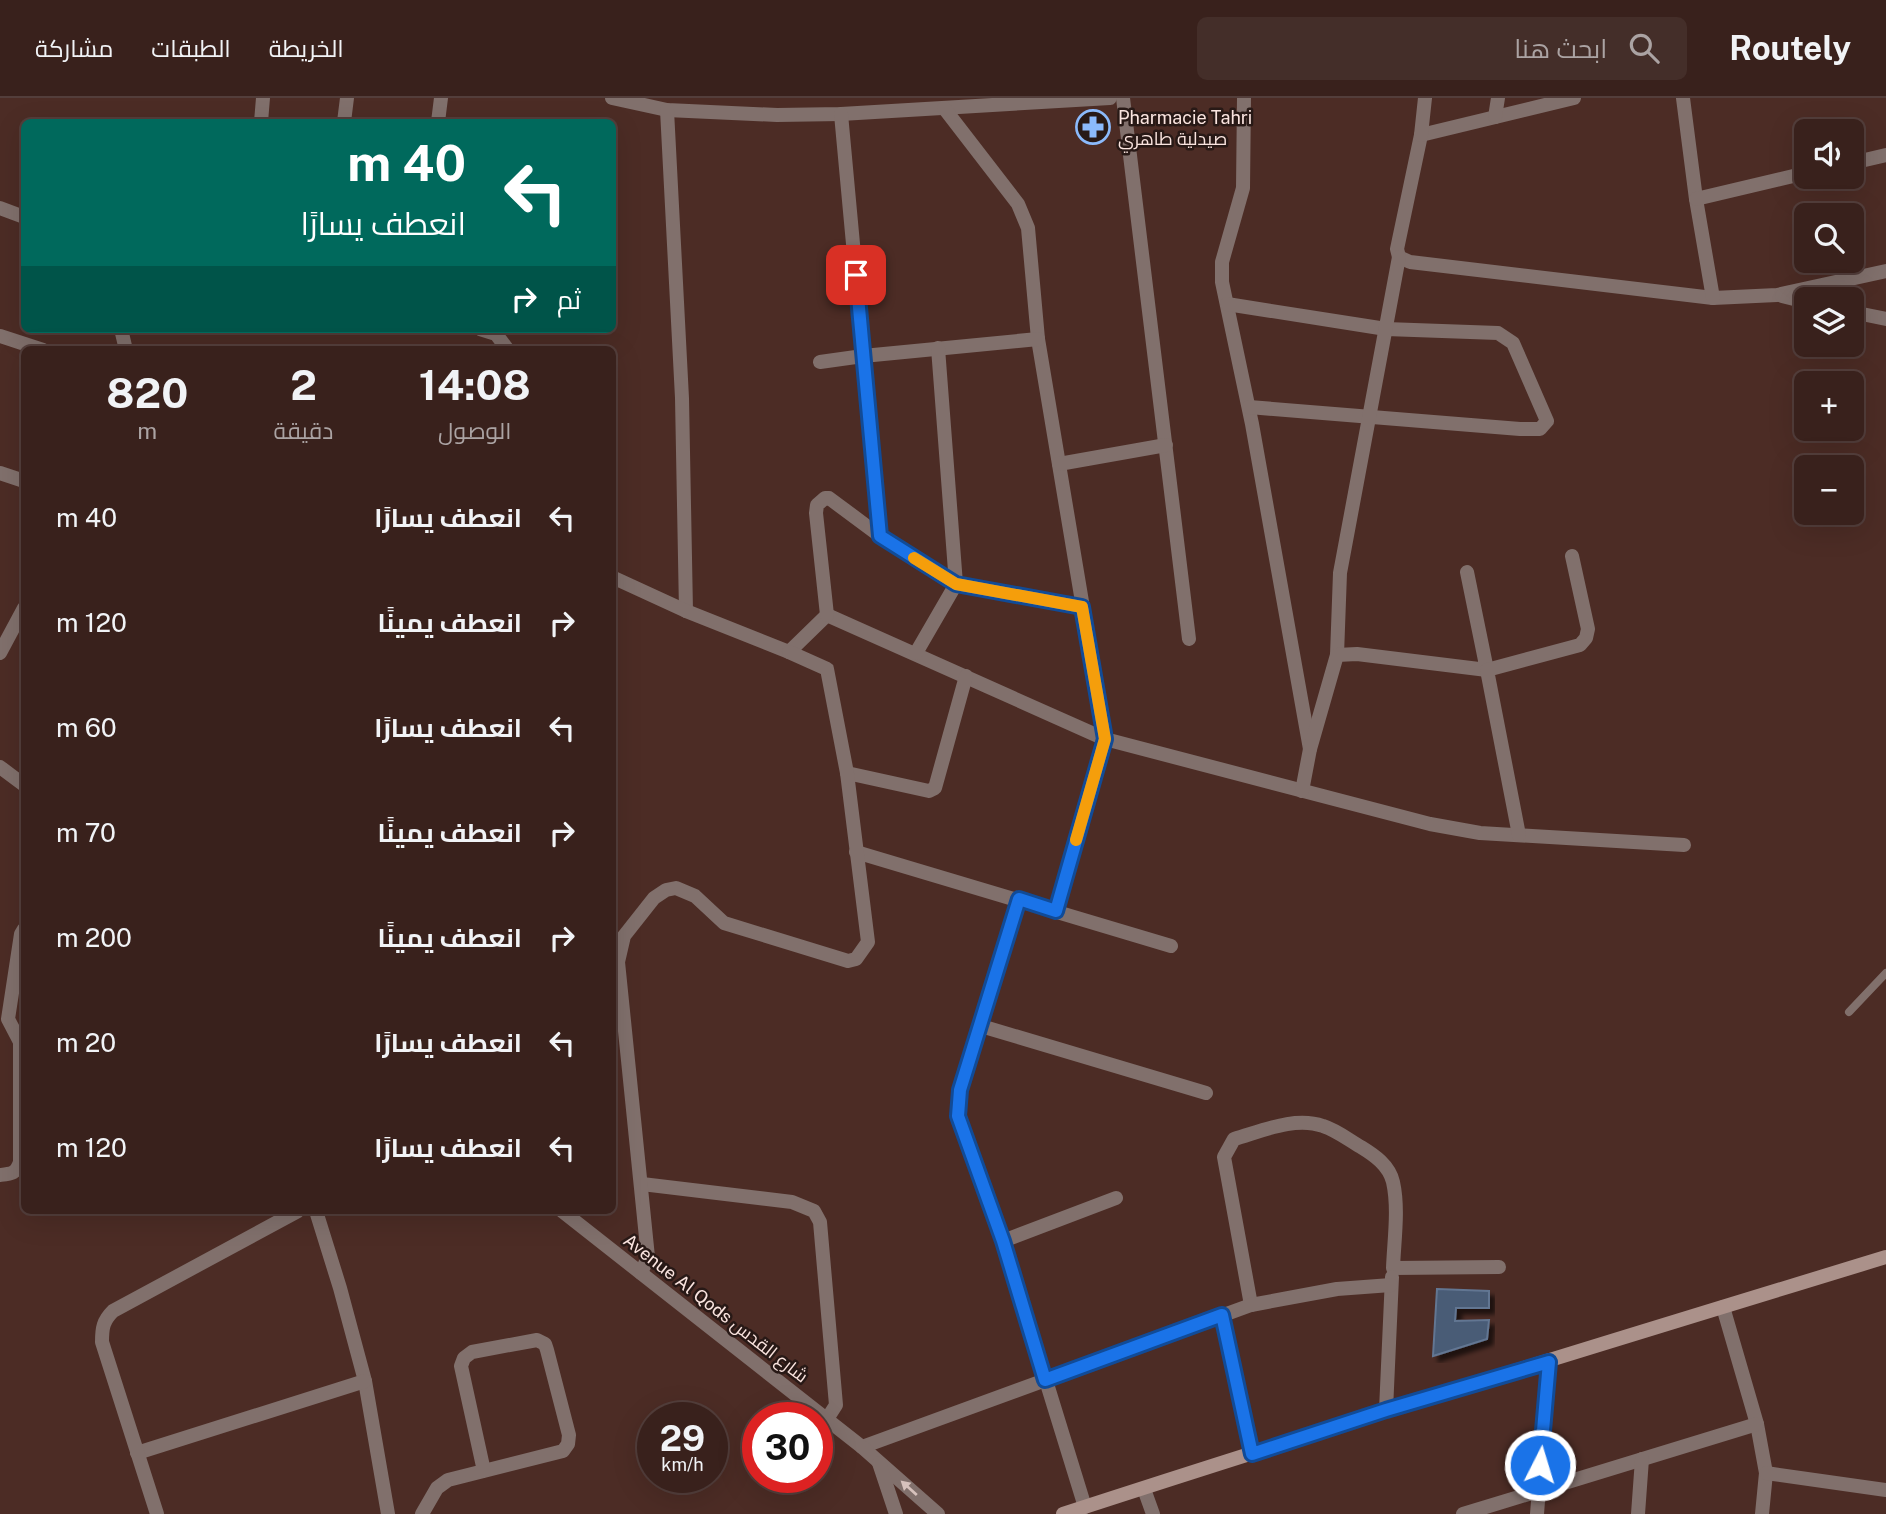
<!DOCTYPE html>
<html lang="ar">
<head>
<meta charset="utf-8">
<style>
  body { margin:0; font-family:"Public Sans",Cairo,sans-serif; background:#442e29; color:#f1f3f6; direction:rtl; height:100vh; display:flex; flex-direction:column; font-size:26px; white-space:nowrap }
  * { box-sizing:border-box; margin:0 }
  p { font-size:23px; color:#aba3a3 }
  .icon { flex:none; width:38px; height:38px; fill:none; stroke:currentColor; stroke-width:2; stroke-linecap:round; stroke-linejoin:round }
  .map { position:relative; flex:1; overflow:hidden; direction:ltr }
  .sheet { position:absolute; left:21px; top:248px; width:595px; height:868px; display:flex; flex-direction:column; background:#39211c; border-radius:10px; box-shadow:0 7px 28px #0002,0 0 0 2px #533e3b; direction:rtl }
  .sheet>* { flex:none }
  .hud { position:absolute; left:21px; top:21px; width:595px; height:214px; border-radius:10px; box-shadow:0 7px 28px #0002,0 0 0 2px #533e3b; direction:rtl; background:#00695c; color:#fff; overflow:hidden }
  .controls { position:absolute; left:1794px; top:21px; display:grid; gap:14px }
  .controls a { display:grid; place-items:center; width:70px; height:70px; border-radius:10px; background:#39211c; box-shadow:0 7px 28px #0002,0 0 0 2px #533e3b; font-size:35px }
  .speed { position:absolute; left:637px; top:1304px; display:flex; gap:14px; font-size:35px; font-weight:700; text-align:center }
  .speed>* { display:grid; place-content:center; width:91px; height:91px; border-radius:50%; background:#39211c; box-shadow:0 7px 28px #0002,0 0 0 2px #533e3b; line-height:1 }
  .speed small { font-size:18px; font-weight:400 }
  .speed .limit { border:10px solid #d22; background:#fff; color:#111 }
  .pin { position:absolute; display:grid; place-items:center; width:60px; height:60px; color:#fff; margin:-30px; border-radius:14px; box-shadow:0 4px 10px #0006 }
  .me { position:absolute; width:77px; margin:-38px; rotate:5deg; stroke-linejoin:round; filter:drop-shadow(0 0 5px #0008) }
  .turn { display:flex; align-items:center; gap:24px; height:147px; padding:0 35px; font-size:32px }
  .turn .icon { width:91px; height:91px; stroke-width:2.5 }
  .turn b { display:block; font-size:49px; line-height:60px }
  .then { display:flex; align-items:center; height:66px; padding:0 35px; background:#0003; gap:14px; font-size:26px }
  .eta { display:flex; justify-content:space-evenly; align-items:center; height:119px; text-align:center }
  .eta b { font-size:42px; font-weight:700; line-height:49px }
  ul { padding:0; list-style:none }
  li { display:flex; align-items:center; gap:21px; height:105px; padding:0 35px }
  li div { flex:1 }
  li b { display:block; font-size:26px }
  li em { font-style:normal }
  header { display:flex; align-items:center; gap:42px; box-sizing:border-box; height:98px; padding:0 35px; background:#39211c; border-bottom:2px solid #533e3b }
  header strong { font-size:33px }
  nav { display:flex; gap:38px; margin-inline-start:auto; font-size:24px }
  .search { width:490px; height:63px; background:#442e29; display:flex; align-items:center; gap:18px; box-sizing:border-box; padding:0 24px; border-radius:10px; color:#aba3a3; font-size:26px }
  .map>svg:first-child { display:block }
</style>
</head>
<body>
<header>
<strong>Routely</strong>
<div class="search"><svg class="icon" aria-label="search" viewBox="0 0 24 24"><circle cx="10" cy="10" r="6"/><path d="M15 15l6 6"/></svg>ابحث هنا</div>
<nav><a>الخريطة</a><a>الطبقات</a><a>مشاركة</a></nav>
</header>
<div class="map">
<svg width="1886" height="1416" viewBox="0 0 1886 1416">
  <defs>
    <filter id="shadow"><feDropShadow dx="5.5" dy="5.5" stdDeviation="2" flood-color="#0009"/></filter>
  </defs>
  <rect width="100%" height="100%" fill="#4c2c25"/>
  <path fill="#485b76" stroke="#627692" stroke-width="2" filter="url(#shadow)" d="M1437,1191L1489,1193V1210H1456L1455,1223L1489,1222L1487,1241L1433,1258Z"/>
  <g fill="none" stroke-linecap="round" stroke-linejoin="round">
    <path stroke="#81706c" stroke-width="8" d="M1849,914L1886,875"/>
    <g stroke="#81706c" stroke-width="14">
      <path d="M612,0L667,12L777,17L841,16L1110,0"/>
      <path d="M1123,0L1189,541"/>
      <path d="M1244,0L1243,90L1222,164V184L1252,326L1310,651"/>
      <path d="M1574,0L1421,37L1397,151L1399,159L1410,164L1713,200L1777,197L1886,173"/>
      <path d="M1683,0L1696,101L1713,200"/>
      <path d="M944,10L1018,106L1028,130L1038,241L1105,641L1056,813"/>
      <path d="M667,12L682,300L686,513"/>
      <path d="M841,16L880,438"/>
      <path d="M1495,19L1498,0"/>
      <path d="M261,24L263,0"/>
      <path d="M344,24L347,0"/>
      <path d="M438,24L441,0"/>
      <path d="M1421,37L1425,0"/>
      <path d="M1852,65L1886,57"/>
      <path d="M1696,101L1806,75"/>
      <path d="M0,110L24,119"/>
      <path d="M1782,198L1806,204"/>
      <path d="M1227,206L1386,231L1498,235L1513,245L1547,323L1540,331H1520L1249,309"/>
      <path d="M1852,214L1886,221"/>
      <path d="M121,231L126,252"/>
      <path d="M480,231L496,236L508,252"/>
      <path d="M0,238L43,252"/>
      <path d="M820,264L863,258L1038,241"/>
      <path d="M1059,366L1166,347"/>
      <path d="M0,375L24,383"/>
      <path d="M612,479L686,513L789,554L827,517"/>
      <path d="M827,517L1105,641L1430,726L1480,735L1684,747"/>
      <path d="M827,517L816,415L817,407L825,400H829L880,438L956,486L1082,509"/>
      <path d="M0,555L24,510"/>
      <path d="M916,555L956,486L938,250"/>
      <path d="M1337,557L1340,475L1399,159"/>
      <path d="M847,675L929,693L935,690L966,578"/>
      <path d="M1302,693L1310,651L1337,557L1357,556L1487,572L1467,474"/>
      <path d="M1519,737L1487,572L1580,547L1586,540L1588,531L1572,458"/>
      <path d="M856,754L1171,848"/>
      <path d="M1019,801L960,992L959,1018L1003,1143L1085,1409"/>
      <path d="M981,928L1206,995"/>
      <path d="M0,1077C11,1076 16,1076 20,1064V944L8,921L21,836L24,831"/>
      <path d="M642,1086L792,1104L814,1113L820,1124L836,1307L827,1321"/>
      <path d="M316,1113L340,1190L365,1283L388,1416"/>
      <path d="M1003,1143L1116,1100"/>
      <path d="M641,1175L648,1159L618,864L624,838L654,800L666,792L676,790L695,798L724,825L848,863L856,861L868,844L847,675L827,571L789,554"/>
      <path d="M1251,1207L1224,1059L1234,1041C1262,1033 1295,1018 1323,1028C1336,1032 1349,1042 1361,1049C1374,1057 1389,1067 1393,1084C1399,1111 1394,1143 1393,1170L1499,1169"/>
      <path d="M1723,1209L1757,1326L1766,1375L1762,1416"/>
      <path d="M1222,1217L1252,1356"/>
      <path d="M1386,1312L1392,1179"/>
      <path d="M862,1349L1251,1207L1337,1191L1391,1187"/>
      <path d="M137,1355L365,1283"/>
      <path d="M1766,1375L1886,1392"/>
      <path d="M1144,1391L1153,1416"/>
      <path d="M157,1416L102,1244C102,1230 103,1223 113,1213L298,1113"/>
      <path d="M422,1416L437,1390L448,1382L563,1353L568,1346L569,1337L547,1252L545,1246L537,1242L472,1254L464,1260L461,1268L484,1373"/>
      <path d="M1463,1416L1757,1326"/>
      <path d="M1537,1416L1549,1264"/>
      <path d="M1638,1416L1642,1361"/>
    </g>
    <g stroke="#81706c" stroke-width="14">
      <path d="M0,669L24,687"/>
      <path d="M562,1113L862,1349L938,1416"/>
      <path d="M879,1365L896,1416"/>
    </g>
    <path stroke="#ab918a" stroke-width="14" d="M1063,1416C1336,1327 1611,1243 1886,1159"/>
  </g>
  <defs><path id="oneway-solid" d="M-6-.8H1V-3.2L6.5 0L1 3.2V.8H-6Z" transform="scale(1.75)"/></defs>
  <use fill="#d6c1bc" href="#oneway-solid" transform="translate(909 1390) rotate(-138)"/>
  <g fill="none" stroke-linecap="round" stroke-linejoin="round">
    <g stroke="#114b97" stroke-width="18">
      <path id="route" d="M856,177L880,438L956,486L1082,509L1105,641L1056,813L1019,801L960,992L958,1018L1003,1143L1045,1282L1222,1217L1252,1356L1386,1312L1549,1264L1540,1367"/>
    </g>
    <use href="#route" stroke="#1a73e8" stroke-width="12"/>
    <path stroke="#f59e0b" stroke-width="12" d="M914,460L956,486L1082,509L1105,641L1076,742"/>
  </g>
  <defs>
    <g id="pharmacy-ring" transform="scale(1.75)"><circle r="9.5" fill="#281916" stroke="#8bbafc" stroke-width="1.5"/><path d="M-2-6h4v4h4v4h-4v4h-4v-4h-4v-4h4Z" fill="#8bbafc"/></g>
  </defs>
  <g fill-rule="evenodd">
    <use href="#pharmacy-ring" x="1093" y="29"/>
  </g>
  <g text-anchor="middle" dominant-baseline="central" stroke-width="5" stroke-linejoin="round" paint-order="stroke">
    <g font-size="18" fill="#fae4df" stroke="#281916" text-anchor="start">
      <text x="1118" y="19">Pharmacie Tahri<tspan x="1118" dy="21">صيدلية طاهري</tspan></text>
    </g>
    <g font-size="18" fill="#fae4df" stroke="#281916">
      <text transform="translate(716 1210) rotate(38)">Avenue Al Qods شارع القدس</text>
    </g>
  </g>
</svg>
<div class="controls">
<a><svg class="icon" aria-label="sound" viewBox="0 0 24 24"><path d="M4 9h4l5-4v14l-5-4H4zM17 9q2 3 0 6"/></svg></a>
<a><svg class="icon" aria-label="search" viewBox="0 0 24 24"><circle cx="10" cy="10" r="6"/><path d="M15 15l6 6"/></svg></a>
<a><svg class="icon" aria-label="layers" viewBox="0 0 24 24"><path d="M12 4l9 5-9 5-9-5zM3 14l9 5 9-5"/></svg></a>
<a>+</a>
<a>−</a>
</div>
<div class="speed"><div>29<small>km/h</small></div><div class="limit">30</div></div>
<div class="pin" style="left:856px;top:177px;background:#d93025"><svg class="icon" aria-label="arrive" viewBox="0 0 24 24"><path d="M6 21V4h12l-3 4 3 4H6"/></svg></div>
<svg class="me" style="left:1540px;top:1367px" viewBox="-20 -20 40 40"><circle r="17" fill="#1a73e8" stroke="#fff" stroke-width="3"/><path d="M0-11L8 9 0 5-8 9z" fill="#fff"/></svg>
<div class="hud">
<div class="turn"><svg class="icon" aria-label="left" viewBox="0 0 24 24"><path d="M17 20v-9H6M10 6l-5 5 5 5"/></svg><div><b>40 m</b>انعطف يسارًا</div></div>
<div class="then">ثم<svg class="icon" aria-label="right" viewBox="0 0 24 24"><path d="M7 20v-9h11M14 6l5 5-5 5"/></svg></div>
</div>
<section class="sheet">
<div class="eta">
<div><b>14:08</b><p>الوصول</p></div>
<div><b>2</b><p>دقيقة</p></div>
<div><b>820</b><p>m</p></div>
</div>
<ul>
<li><svg class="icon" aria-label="left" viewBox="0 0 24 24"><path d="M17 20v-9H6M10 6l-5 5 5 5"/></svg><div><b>انعطف يسارًا</b></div><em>40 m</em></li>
<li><svg class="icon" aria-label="right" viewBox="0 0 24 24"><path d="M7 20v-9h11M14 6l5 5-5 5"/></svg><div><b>انعطف يمينًا</b></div><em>120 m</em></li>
<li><svg class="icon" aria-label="left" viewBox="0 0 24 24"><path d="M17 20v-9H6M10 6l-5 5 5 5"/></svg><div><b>انعطف يسارًا</b></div><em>60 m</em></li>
<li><svg class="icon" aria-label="right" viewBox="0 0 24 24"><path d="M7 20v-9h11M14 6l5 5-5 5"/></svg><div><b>انعطف يمينًا</b></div><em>70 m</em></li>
<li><svg class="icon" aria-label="right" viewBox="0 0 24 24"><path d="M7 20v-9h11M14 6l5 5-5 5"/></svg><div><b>انعطف يمينًا</b></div><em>200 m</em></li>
<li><svg class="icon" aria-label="left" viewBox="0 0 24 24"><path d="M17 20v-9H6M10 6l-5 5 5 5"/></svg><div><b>انعطف يسارًا</b></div><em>20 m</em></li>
<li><svg class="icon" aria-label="left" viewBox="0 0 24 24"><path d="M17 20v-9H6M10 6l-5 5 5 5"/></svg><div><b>انعطف يسارًا</b></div><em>120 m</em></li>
</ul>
</section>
</div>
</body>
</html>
